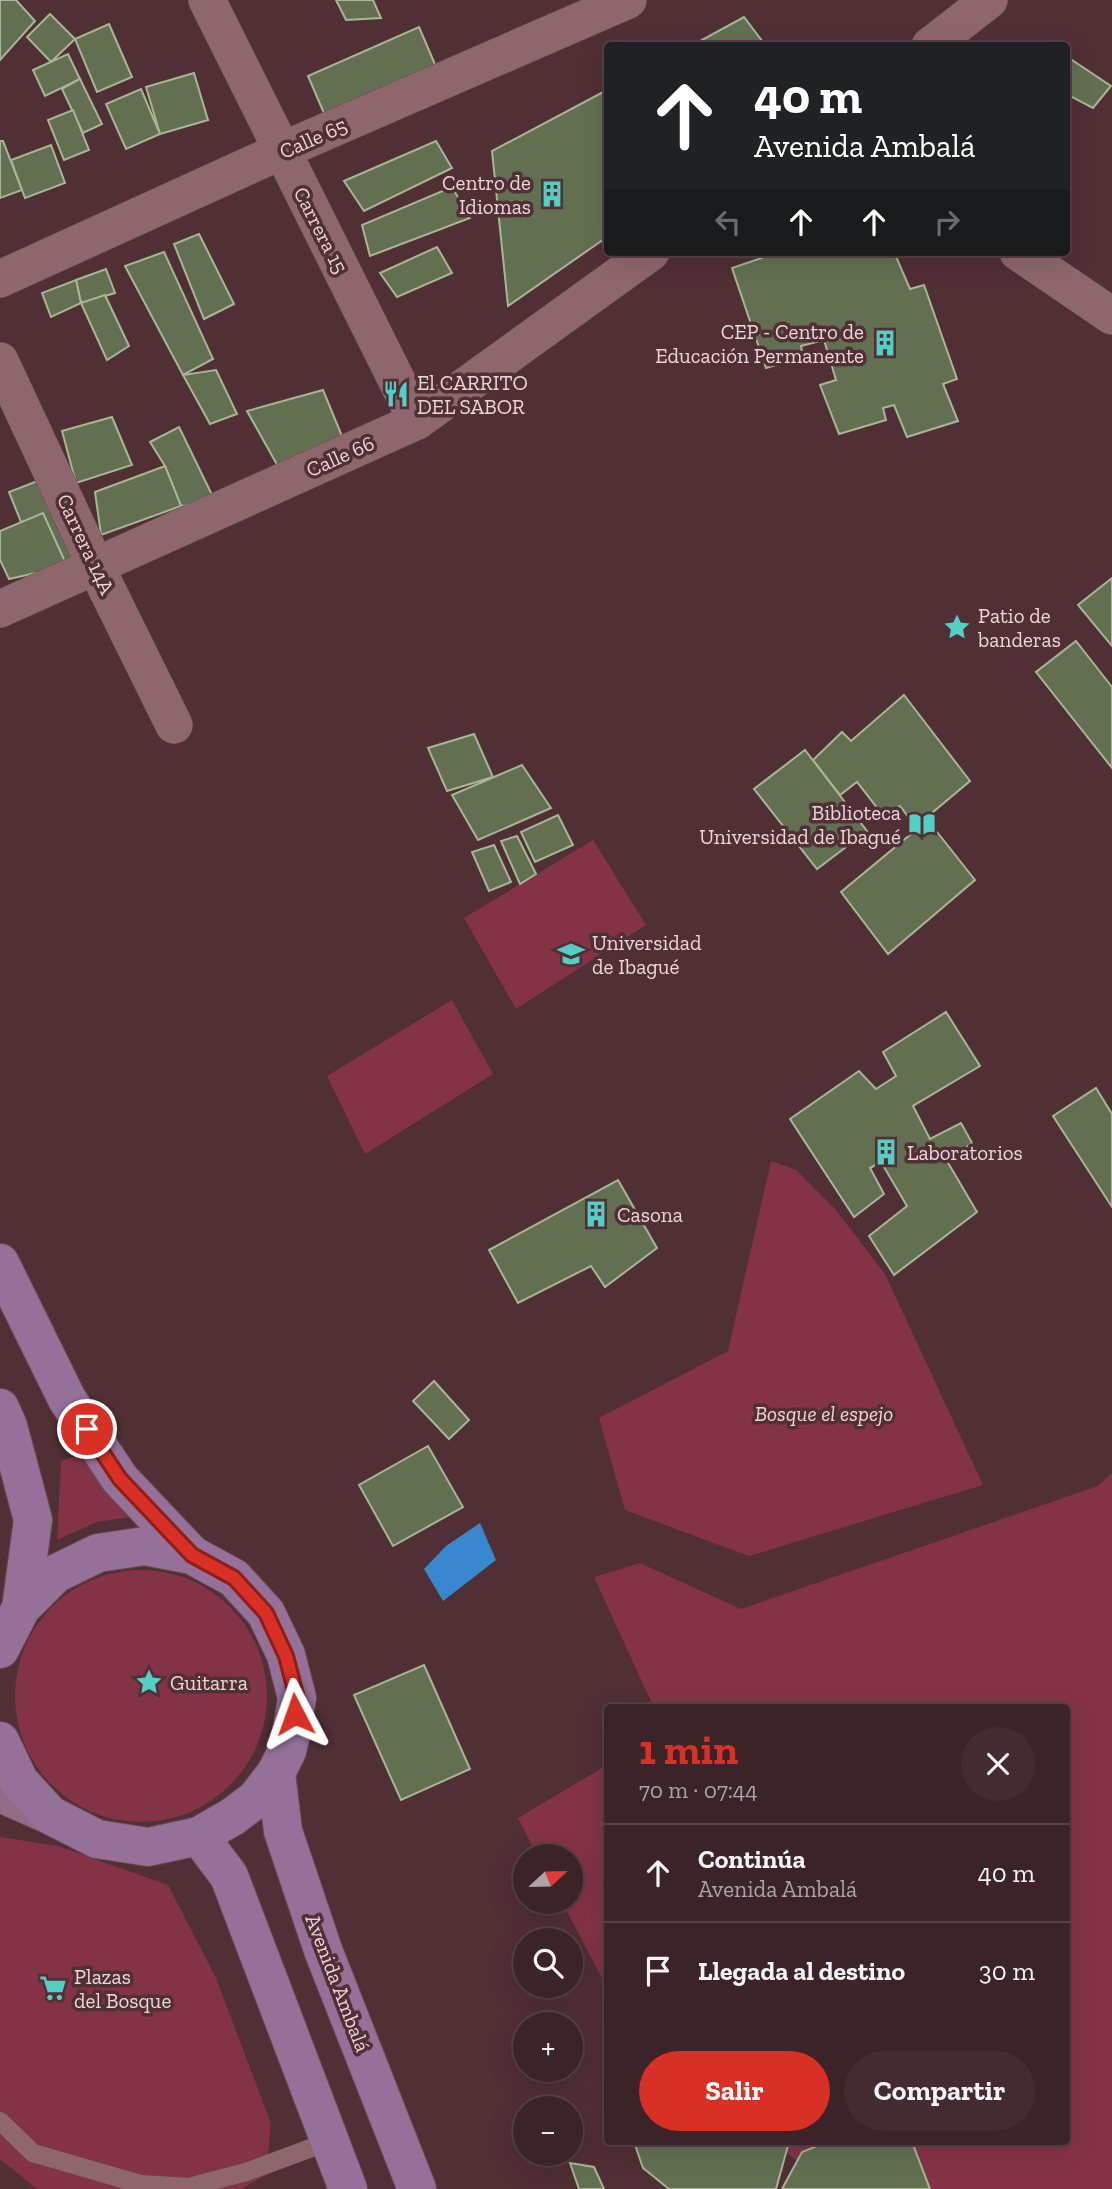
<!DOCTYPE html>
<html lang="es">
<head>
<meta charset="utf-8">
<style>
  body { margin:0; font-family:"Zilla Slab",serif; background:#432b30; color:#f1f3f6; height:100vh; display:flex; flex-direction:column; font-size:26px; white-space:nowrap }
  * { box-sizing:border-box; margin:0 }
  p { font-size:23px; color:#aca4a8 }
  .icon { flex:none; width:38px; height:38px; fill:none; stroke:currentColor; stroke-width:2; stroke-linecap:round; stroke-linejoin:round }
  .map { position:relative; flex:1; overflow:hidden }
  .details { position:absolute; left:604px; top:1704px; width:466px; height:441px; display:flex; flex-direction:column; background:#3c2328; border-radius:7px; box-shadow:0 7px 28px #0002,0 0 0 2px #554045 }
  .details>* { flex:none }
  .guide { position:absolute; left:604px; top:42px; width:466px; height:214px; border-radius:7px; box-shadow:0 7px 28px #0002,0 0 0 2px #554045; background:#202124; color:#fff; overflow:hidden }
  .needle { width:46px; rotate:68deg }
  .tools { position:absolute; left:513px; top:1844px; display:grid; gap:14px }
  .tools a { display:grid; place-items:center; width:70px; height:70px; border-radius:50%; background:#3c2328; box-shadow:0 7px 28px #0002,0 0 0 2px #554045; font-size:35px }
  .pin { position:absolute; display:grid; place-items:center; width:60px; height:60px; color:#fff; margin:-30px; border:4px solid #fff; border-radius:50%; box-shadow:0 2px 7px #0007 }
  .me { position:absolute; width:77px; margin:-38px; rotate:356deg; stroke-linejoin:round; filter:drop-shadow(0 0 5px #0008) }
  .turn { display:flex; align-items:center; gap:24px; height:147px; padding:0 35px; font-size:32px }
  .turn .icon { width:91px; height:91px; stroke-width:2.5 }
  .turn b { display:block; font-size:49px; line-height:60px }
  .lanes { display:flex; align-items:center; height:66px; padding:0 35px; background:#0003; justify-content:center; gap:35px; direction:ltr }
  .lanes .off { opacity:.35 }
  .round { display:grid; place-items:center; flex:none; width:74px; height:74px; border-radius:37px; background:#432b30 }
  .overview { display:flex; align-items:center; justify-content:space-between; height:119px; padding:0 35px }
  h1 { font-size:42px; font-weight:700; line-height:52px; color:#d93025 }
  .button { display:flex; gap:14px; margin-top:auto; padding:14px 35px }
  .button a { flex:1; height:80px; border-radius:42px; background:#d93025; color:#fff; font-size:28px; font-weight:700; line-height:80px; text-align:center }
  .button a+a { background:#432b30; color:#f1f3f6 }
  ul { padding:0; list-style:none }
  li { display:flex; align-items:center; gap:21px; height:98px; padding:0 35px; border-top:2px solid #554045 }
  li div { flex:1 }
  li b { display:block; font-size:26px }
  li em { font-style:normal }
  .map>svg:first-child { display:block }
</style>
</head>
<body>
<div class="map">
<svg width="1112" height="2189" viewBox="0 0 1112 2189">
  <rect width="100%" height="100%" fill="#502f35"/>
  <g fill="#843346">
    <path d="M593,840L646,925L516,1009L464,918Z"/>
    <path d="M452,1000L493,1074L365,1154L327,1076Z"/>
    <path d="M771,1161L796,1170L835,1209L885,1274L983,1485L749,1556L625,1510L599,1418L728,1351Z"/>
    <path d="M84,1454L142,1515L97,1522L57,1540L61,1461Z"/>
    <path d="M1112,1473V2189H832L773,2142H1066V1708H654L594,1577L640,1563L741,1609L1098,1486Z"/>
    <circle cx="141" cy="1696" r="126"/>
    <path d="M607,1765V1988L562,1902H570V1857H538L518,1818Z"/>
    <path d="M0,1837L58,1846L168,1885L215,1976L271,2123L266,2175L241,2189H37L0,2159Z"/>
  </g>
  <path fill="#3988cf" d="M480,1523L496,1560L443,1601L424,1569L446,1546Z"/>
  <g fill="#627051" stroke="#a7b795" stroke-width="2">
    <path d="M0,0H16L35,21L0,60Z"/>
    <path d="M336,0H373L381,18L346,20Z"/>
    <path d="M50,14L75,39L51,62L27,37Z"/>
    <path d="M744,17L766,46H691Z"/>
    <path d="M109,24L132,77L97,92L75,39Z"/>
    <path d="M419,27L437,69L326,118L308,76Z"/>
    <path d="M68,54L80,79L45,96L33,70Z"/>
    <path d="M1066,56L1111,86L1093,108L1066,94Z"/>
    <path d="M194,73L208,120L160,134L146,87Z"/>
    <path d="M80,79L102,124L83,133L62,89Z"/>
    <path d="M141,89L160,134L126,149L106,104Z"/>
    <path d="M607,90V237L508,306L492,151Z"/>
    <path d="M73,110L89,150L64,160L48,120Z"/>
    <path d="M0,141H3L22,190L0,198Z"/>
    <path d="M436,141L452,168L364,211L344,181Z"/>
    <path d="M51,145L65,183L25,198L11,160Z"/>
    <path d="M452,187L470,218L370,256L362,225Z"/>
    <path d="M199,234L234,304L204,319L174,244Z"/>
    <path d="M437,247L452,273L397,297L380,273Z"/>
    <path d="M164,252L213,359L183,375L125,266Z"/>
    <path d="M779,252H894L910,289L924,285L957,379L943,384L958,421L907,437L894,405L883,408L886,420L839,434L820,385L836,380L824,340L801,346L803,357L766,368L732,268Z"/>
    <path d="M106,269L115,293L81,303L76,280Z"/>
    <path d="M76,280L81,303L51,317L42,293Z"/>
    <path d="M105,295L129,346L107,360L81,303Z"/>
    <path d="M216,370L237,414L210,424L183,375Z"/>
    <path d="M323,390L344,441L280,470L247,411Z"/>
    <path d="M112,417L132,465L76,483L62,431Z"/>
    <path d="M179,427L215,501L181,506L165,466L150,442Z"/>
    <path d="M165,466L181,506L101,535L95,492Z"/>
    <path d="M40,480L77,562L43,577L9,492Z"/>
    <path d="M43,513L67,566L9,579L0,560V531Z"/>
    <path d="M1112,578V646L1078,605Z"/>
    <path d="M1076,641L1112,687V768L1036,672Z"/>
    <path d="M904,695L970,781L926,818L975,880L888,954L841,892L917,829L900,806L885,818L857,782L840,795L813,760L842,732L851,741Z"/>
    <path d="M474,734L493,777L447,791L428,748Z"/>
    <path d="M805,750L867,831L817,869L754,789Z"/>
    <path d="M522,765L551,808L478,840L452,795Z"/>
    <path d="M558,815L573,845L535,862L521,832Z"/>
    <path d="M517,836L536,874L520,884L501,841Z"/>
    <path d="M494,845L511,882L489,891L472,852Z"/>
    <path d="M946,1012L980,1066L913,1106L930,1139L961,1123L972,1143L947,1161L977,1212L894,1275L869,1236L907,1206L881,1162L870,1168L884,1194L854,1217L790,1119L859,1071L876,1089L896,1076L883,1052Z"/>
    <path d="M1096,1088L1112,1114V1207L1053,1116Z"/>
    <path d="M618,1180L657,1248L605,1287L591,1266L518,1303L489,1250Z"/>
    <path d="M434,1381L469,1420L449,1439L413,1401Z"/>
    <path d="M428,1446L463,1507L393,1546L359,1485Z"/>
    <path d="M424,1665L470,1769L401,1800L354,1695Z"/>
    <path d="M634,2142H789L776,2189H669L643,2168Z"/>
    <path d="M827,2142H912L930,2189H782L802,2152Z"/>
    <path d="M570,2163L594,2167L604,2189H579Z"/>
  </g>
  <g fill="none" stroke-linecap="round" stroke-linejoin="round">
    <g stroke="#684c51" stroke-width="19">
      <path id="lane" d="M0,2121L33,2153L140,2184L189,2187L246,2172L330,2141"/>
    </g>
    <g stroke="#684c51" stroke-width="38">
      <g id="street">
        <path d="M207,0L417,421"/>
        <path d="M930,46L989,0"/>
        <path d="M1018,252L1112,316"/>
        <path d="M0,279L281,151L628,0"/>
        <path d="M0,361L95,565L174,725"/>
        <path d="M0,609L417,421L651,252"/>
      </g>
    </g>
    <g stroke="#684c51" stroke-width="40">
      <path id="secondary" d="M0,1793L50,1815"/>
    </g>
    <g stroke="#684c51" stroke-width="40">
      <g id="primary">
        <path d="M0,1263L67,1399L120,1479L192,1555"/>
        <path d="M0,1408L8,1426L33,1520L21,1608"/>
        <path d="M0,1649L21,1608L55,1574L98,1553L145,1546L192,1555L234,1578L266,1613L286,1655L297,1698L292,1729L287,1751L276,1773L256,1799L232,1817L199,1836L148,1847L97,1839L50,1815L19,1781L0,1741"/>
        <path d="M276,1773L283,1831L323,1950L417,2189"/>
        <path d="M199,1836L229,1876L348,2189"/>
      </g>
    </g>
    <use href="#lane" stroke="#8e676d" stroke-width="18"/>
    <use href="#street" stroke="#8e676d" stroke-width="37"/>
    <use href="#secondary" stroke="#926c84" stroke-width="38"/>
    <use href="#primary" stroke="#95719a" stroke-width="38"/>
  </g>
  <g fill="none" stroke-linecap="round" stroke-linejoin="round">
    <g stroke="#8d1f18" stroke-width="18">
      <path id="route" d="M87,1429L120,1479L192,1555L234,1578L266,1613L286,1656L297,1698L295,1714"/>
    </g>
    <use href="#route" stroke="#d93025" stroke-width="12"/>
  </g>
  <defs>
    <g id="building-bare" transform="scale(2.1)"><path d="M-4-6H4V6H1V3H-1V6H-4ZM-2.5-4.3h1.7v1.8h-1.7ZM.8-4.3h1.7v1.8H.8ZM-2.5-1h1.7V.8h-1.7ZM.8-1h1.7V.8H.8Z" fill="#55cec5" stroke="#502f35" stroke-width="2.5" paint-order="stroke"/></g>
    <g id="restaurant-bare" transform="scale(2.1)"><path d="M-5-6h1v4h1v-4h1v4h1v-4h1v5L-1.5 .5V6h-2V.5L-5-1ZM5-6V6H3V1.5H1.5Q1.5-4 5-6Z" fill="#55cec5" stroke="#502f35" stroke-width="2.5" paint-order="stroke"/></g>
    <g id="sight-bare" transform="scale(2.1)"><path d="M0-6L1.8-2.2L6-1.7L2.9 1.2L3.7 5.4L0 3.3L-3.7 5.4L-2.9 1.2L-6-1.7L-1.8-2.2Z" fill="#55cec5" stroke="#502f35" stroke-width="2.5" paint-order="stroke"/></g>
    <g id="library-bare" transform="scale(2.1)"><path d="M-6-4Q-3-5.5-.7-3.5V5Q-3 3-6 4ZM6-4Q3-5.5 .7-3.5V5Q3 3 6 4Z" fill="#55cec5" stroke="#502f35" stroke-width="2.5" paint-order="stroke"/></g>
    <g id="university-bare" transform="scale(2.1)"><path d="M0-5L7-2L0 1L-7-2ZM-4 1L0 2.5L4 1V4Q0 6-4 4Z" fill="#55cec5" stroke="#502f35" stroke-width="2.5" paint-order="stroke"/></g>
    <g id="supermarket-bare" transform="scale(2.1)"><path d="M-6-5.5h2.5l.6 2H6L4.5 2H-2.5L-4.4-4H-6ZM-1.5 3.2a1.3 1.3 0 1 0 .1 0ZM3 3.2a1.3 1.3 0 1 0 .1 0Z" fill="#55cec5" stroke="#502f35" stroke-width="2.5" paint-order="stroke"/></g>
  </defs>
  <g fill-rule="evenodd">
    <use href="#building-bare" x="552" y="194"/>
    <use href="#building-bare" x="885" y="343"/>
    <use href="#restaurant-bare" x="396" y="394"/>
    <use href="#sight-bare" x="957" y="627"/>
    <use href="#library-bare" x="922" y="824"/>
    <use href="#university-bare" x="571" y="954"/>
    <use href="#building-bare" x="886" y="1152"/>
    <use href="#building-bare" x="596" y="1214"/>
    <use href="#sight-bare" x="149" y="1682"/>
    <use href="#supermarket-bare" x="53" y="1988"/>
  </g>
  <g text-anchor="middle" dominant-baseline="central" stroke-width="7" stroke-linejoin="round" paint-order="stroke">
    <g font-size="21" fill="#ecd6d8" stroke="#502f35">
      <text transform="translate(313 138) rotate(-24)">Calle 65</text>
      <text transform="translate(321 230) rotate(63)">Carrera 15</text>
      <text transform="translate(340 456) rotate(-24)">Calle 66</text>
      <text transform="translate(86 544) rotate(65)">Carrera 14A</text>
      <text transform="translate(338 1983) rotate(69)">Avenida Ambalá</text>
    </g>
    <g font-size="21" fill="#ecd6d8" stroke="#502f35" text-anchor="start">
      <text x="531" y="182" text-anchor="end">Centro de<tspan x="531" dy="24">Idiomas</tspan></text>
      <text x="864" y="331" text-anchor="end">CEP - Centro de<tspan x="864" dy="24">Educación Permanente</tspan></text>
      <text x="417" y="382">El CARRITO<tspan x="417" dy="24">DEL SABOR</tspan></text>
      <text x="978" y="615">Patio de<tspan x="978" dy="24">banderas</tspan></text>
      <text x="901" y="812" text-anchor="end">Biblioteca<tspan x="901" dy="24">Universidad de Ibagué</tspan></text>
      <text x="592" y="942">Universidad<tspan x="592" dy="24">de Ibagué</tspan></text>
      <text x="907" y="1152">Laboratorios</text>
      <text x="617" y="1214">Casona</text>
      <text x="170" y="1682">Guitarra</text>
      <text x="74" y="1976">Plazas<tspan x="74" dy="24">del Bosque</tspan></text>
    </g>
    <g font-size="21" font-style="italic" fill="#f1d4d8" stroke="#502f35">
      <text x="824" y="1413">Bosque el espejo</text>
    </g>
  </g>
</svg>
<div class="tools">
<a><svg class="needle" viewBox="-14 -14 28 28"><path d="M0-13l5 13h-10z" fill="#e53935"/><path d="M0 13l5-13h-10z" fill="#aca4a8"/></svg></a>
<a><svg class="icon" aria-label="search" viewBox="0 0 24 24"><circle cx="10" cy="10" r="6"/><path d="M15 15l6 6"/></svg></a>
<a>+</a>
<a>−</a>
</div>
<div class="pin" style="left:87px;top:1429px;background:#d93025"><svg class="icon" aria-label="arrive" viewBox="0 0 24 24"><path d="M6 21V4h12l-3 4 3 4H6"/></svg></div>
<svg class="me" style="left:295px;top:1714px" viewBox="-20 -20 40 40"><path d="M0-17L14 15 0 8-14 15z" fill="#d93025" stroke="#fff" stroke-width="4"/></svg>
<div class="guide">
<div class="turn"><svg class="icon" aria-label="ahead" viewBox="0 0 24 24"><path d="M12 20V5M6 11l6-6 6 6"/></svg><div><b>40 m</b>Avenida Ambalá</div></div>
<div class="lanes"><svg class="icon off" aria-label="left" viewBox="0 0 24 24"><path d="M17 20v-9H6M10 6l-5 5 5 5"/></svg><svg class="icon" aria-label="ahead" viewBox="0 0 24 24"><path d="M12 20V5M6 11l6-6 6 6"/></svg><svg class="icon" aria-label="ahead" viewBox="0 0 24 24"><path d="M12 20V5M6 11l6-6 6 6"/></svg><svg class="icon off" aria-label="right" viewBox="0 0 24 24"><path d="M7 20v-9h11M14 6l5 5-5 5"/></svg></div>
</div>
<section class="details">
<div class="overview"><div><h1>1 min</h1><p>70 m · 07:44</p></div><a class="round"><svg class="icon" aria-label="close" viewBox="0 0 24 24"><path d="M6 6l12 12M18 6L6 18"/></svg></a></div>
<ul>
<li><svg class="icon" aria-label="ahead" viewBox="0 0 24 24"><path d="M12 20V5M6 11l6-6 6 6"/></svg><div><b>Continúa</b><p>Avenida Ambalá</p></div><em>40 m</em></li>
<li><svg class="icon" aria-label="arrive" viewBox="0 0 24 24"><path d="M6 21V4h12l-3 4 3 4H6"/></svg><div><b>Llegada al destino</b></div><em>30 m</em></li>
</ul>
<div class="button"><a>Salir</a><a>Compartir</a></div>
</section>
</div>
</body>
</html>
